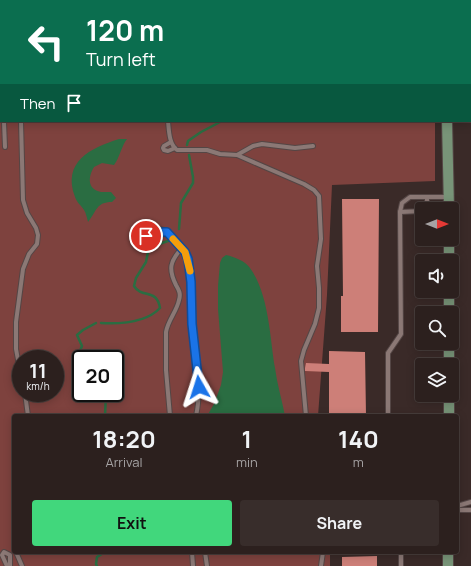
<!DOCTYPE html>
<html lang="en">
<head>
<meta charset="utf-8">
<style>
  body { margin:0; font-family:Manrope,sans-serif; background:#382d2b; color:#f1f3f6; height:100vh; display:flex; flex-direction:column; font-size:15px; white-space:nowrap }
  * { box-sizing:border-box; margin:0 }
  p { font-size:13px; color:#a6a3a4 }
  .icon { flex:none; width:22px; height:22px; fill:none; stroke:currentColor; stroke-width:2; stroke-linecap:round; stroke-linejoin:round }
  .map { position:relative; flex:1; overflow:hidden }
  .panel { position:absolute; left:12px; top:414px; width:447px; height:140px; display:flex; flex-direction:column; background:#2c201e; border-radius:4px; box-shadow:0 2px 10px #0003,0 0 0 1px #483e3c }
  .panel>* { flex:none }
  .top-card { position:absolute; left:0px; top:0px; width:471px; height:122px; box-shadow:0 2px 10px #0003,0 0 0 1px #483e3c; background:#0b6e4f; color:#fff; overflow:hidden }
  .needle { width:26px; rotate:90deg }
  .fabs { position:absolute; left:415px; top:202px; display:grid; gap:8px }
  .fabs a { display:grid; place-items:center; width:44px; height:44px; border-radius:4px; background:#2c201e; box-shadow:0 2px 10px #0003,0 0 0 1px #483e3c; font-size:20px }
  .speed { position:absolute; left:12px; top:350px; display:flex; gap:8px; font-size:20px; font-weight:700; text-align:center }
  .speed>* { display:grid; place-content:center; width:52px; height:52px; border-radius:50%; background:#2c201e; box-shadow:0 2px 10px #0003,0 0 0 1px #483e3c; line-height:1 }
  .speed small { font-size:10px; font-weight:400 }
  .speed .limit { border:2px solid #111; border-radius:6px; background:#fff; color:#111 }
  .pin { position:absolute; display:grid; place-items:center; width:34px; height:34px; color:#fff; margin:-17px; border:2px solid #fff; border-radius:50%; box-shadow:0 1px 4px #0007 }
  .me { position:absolute; width:44px; margin:-22px; rotate:354deg; stroke-linejoin:round; filter:drop-shadow(0 0 3px #0008) }
  .turn { display:flex; align-items:center; gap:14px; height:84px; padding:0 20px; font-size:18px }
  .turn .icon { width:52px; height:52px; stroke-width:2.5 }
  .turn b { display:block; font-size:28px; line-height:34px }
  .then { display:flex; align-items:center; height:38px; padding:0 20px; background:#0003; gap:8px; font-size:15px }
  .eta { display:flex; justify-content:space-evenly; align-items:center; height:68px; text-align:center }
  .eta b { font-size:24px; font-weight:700; line-height:28px }
  .cta { display:flex; gap:8px; margin-top:auto; padding:8px 20px }
  .cta a { flex:1; height:46px; border-radius:4px; background:#41d77c; color:#111; font-size:16px; font-weight:700; line-height:46px; text-align:center }
  .cta a+a { background:#382d2b; color:#f1f3f6 }
  .map>svg:first-child { display:block }
</style>
</head>
<body>
<div class="map">
<svg width="471" height="566" viewBox="0 0 471 566">
  <rect width="100%" height="100%" fill="#3a2a28"/>
  <g fill="#7e423e" fill-rule="evenodd">
    <path d="M0,0H438L1,1V49Z"/>
    <path d="M0,74L1,121H435V181L332,185L327,295L318,416H14V552H330V566H0ZM21,359H55V393H21ZM81,359H115V393H81Z"/>
  </g>
  <g fill="#2a6d42">
    <path d="M119,139H127C121,147 120,157 114,165L102,163L94,167C88,177 87,189 101,192C104,192 108,192 111,192L116,198L112,202C96,202 97,211 88,222C87,218 86,213 84,210C81,205 77,203 75,197C62,162 90,148 119,139Z"/>
    <path d="M226,255C235,257 245,261 250,268C269,294 270,338 275,368C277,384 282,400 285,416H207L214,404L221,385L223,372L218,309V286L220,263L222,258Z"/>
  </g>
  <g fill="none" stroke-linecap="round" stroke-linejoin="round">
    <g stroke="#2a6d42" stroke-width="2.5">
      <path d="M310,1V0"/>
      <path d="M187,145L188,141L201,132L222,121"/>
      <path d="M179,229L181,203L193,183V177L189,155"/>
      <path d="M101,323C120,324 146,323 160,308C157,288 142,299 134,286L136,278L146,262L148,252L153,246L168,241"/>
      <path d="M81,370L75,367V362L82,346L77,335L83,330L96,323"/>
      <path d="M105,416L106,393"/>
      <path d="M97,566L96,564L97,557L105,552"/>
    </g>
  </g>
  <g fill="#cd7f78">
    <path d="M342,199H379L378,332H341V296H343Z"/>
    <path d="M329,351L365,352L366,416H329V372L305,371V368L306,363L329,364Z"/>
    <path d="M377,556V566H342V557Z"/>
  </g>
  <g fill="none" stroke-linecap="round" stroke-linejoin="round">
    <g stroke="#544645" stroke-width="6">
      <g id="lane">
        <path d="M0,104H1"/>
        <path d="M21,121L23,200L27,213L36,228L38,235L37,244L29,254L23,269L16,322V349L21,376"/>
        <path d="M168,121C169,131 169,144 177,150H207L220,154L237,155L304,184L314,190L319,196L321,239L317,266L319,288V308L315,324L304,350L301,361L306,416"/>
        <path d="M4,122L5,147"/>
        <path d="M171,142L164,146L163,148L164,150L168,151L175,148"/>
        <path d="M237,155L253,146L262,144L295,148L313,146"/>
        <path d="M427,197V209"/>
        <path d="M400,212L422,211"/>
        <path d="M167,232H163L149,236L146,235V233C152,229 161,227 167,232C174,240 184,248 188,258C194,278 191,301 192,322C194,353 203,385 196,416"/>
        <path d="M25,393L28,416"/>
        <path d="M170,416L166,370V332C168,320 177,311 179,300C181,294 179,290 176,285C168,269 170,261 182,248"/>
        <path d="M388,416V353L401,334L400,212L402,203L410,197H449"/>
        <path d="M457,506L471,502"/>
        <path d="M457,510H471"/>
        <path d="M16,552L22,566"/>
        <path d="M192,552L193,566"/>
        <path d="M205,552L207,566"/>
        <path d="M7,566L2,555L4,552L10,555V566"/>
        <path d="M321,566L323,552"/>
        <path d="M401,566V552"/>
      </g>
    </g>
    <g stroke="#544645" stroke-width="12">
      <g id="secondary">
        <path d="M446,1V0"/>
        <path d="M470,59H471"/>
        <path d="M0,62H1"/>
        <path d="M447,121L449,209"/>
        <path d="M449,261V239"/>
        <path d="M449,313V291"/>
        <path d="M449,365V343"/>
        <path d="M449,416V395"/>
        <path d="M448,566V552"/>
      </g>
    </g>
    <use href="#lane" stroke="#8b7875" stroke-width="4"/>
    <use href="#secondary" stroke="#789478" stroke-width="10"/>
  </g>
  <g fill="none" stroke-linecap="round" stroke-linejoin="round">
    <g stroke="#114b97" stroke-width="10">
      <path id="route" d="M146,236H149L163,232H167L185,252L188,259L191,282L192,324L199,387"/>
    </g>
    <use href="#route" stroke="#1a73e8" stroke-width="7"/>
    <path stroke="#f59e0b" stroke-width="7" d="M173,239L185,252L190,271"/>
  </g>
</svg>
<div class="fabs">
<a><svg class="needle" viewBox="-14 -14 28 28"><path d="M0-13l5 13h-10z" fill="#e53935"/><path d="M0 13l5-13h-10z" fill="#a6a3a4"/></svg></a>
<a><svg class="icon" aria-label="sound" viewBox="0 0 24 24"><path d="M4 9h4l5-4v14l-5-4H4zM17 9q2 3 0 6"/></svg></a>
<a><svg class="icon" aria-label="search" viewBox="0 0 24 24"><circle cx="10" cy="10" r="6"/><path d="M15 15l6 6"/></svg></a>
<a><svg class="icon" aria-label="layers" viewBox="0 0 24 24"><path d="M12 4l9 5-9 5-9-5zM3 14l9 5 9-5"/></svg></a>
</div>
<div class="speed"><div>11<small>km/h</small></div><div class="limit">20</div></div>
<div class="pin" style="left:146px;top:236px;background:#d93025"><svg class="icon" aria-label="arrive" viewBox="0 0 24 24"><path d="M6 21V4h12l-3 4 3 4H6"/></svg></div>
<svg class="me" style="left:199px;top:387px" viewBox="-20 -20 40 40"><path d="M0-17L14 15 0 8-14 15z" fill="#1a73e8" stroke="#fff" stroke-width="4"/></svg>
<div class="top-card">
<div class="turn"><svg class="icon" aria-label="left" viewBox="0 0 24 24"><path d="M17 20v-9H6M10 6l-5 5 5 5"/></svg><div><b>120 m</b>Turn left</div></div>
<div class="then">Then<svg class="icon" aria-label="arrive" viewBox="0 0 24 24"><path d="M6 21V4h12l-3 4 3 4H6"/></svg></div>
</div>
<section class="panel">
<div class="eta">
<div><b>18:20</b><p>Arrival</p></div>
<div><b>1</b><p>min</p></div>
<div><b>140</b><p>m</p></div>
</div>
<div class="cta"><a>Exit</a><a>Share</a></div>
</section>
</div>
</body>
</html>
